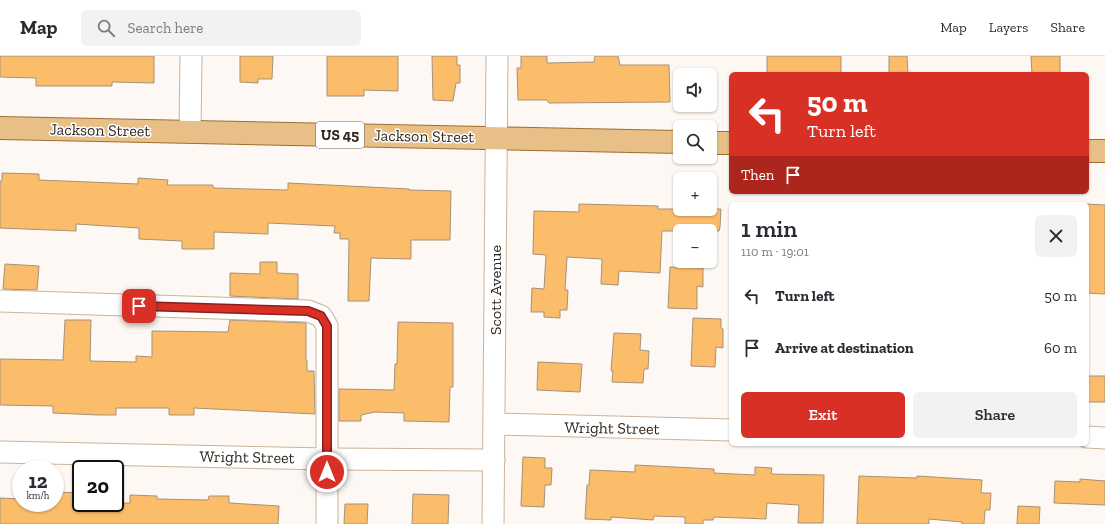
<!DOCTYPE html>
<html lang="en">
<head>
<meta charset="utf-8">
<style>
  body { margin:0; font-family:"Zilla Slab",serif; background:#f2f2f3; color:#2b2b33; height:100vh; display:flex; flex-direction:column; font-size:15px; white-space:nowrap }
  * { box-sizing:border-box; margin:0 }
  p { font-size:13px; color:#7c7c81 }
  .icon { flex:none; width:22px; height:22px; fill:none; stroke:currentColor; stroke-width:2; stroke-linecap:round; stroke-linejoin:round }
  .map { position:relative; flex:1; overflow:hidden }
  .details { position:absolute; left:729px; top:146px; width:360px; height:244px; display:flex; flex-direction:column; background:#fff; border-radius:6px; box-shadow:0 1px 3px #0004 }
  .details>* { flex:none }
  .top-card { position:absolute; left:729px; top:16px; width:360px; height:122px; border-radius:6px; box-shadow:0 1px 3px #0004; background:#d93025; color:#fff; overflow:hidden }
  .fabs { position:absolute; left:673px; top:12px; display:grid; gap:8px }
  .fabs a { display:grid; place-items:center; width:44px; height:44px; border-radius:6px; background:#fff; box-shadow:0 1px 3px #0004; font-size:20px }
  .speed { position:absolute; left:12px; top:404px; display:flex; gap:8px; font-size:20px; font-weight:700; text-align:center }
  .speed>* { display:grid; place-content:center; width:52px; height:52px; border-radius:50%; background:#fff; box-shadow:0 1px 3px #0004; line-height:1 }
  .speed small { font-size:10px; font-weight:400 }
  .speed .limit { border:2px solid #111; border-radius:6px; background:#fff; color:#111 }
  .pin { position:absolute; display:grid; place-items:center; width:34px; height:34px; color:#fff; margin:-17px; border-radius:8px; box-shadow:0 2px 6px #0006 }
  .me { position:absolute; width:44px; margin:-22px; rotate:0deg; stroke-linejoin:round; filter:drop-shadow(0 0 3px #0008) }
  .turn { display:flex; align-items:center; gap:14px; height:84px; padding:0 12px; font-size:18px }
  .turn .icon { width:52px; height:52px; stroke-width:2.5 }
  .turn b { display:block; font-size:28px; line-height:34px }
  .then { display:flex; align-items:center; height:38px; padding:0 12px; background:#0003; gap:8px; font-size:15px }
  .round { display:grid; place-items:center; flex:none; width:42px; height:42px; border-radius:6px; background:#f2f2f3 }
  .summary { display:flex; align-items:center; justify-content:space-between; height:68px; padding:0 12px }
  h1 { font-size:24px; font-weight:600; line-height:30px }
  .primary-button { display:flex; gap:8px; margin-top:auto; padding:8px 12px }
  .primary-button a { flex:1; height:46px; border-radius:6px; background:#d93025; color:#fff; font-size:16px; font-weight:600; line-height:46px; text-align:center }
  .primary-button a+a { background:#f2f2f3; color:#2b2b33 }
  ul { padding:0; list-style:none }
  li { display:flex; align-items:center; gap:12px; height:52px; padding:0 12px }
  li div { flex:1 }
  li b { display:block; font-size:15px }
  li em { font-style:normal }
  header { display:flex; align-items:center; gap:24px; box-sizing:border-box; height:56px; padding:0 20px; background:#fff; border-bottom:1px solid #e1e1e2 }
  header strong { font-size:19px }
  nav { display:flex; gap:22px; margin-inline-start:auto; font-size:14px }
  .search { width:280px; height:36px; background:#f2f2f3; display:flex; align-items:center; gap:10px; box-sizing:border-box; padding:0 14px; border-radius:6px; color:#7c7c81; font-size:15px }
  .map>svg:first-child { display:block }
</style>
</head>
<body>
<header>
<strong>Map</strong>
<div class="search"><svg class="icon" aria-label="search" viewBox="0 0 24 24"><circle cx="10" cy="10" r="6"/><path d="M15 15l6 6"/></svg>Search here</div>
<nav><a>Map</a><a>Layers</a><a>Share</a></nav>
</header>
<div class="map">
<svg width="1105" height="468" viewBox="0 0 1105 468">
  <rect width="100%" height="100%" fill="#fdf8f3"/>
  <g fill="#fcbd6a" stroke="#a69179">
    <path d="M0,0H154V27L112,26V30H36V22L0,21Z"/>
    <path d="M240,0H273L272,23H258V27L240,26Z"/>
    <path d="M327,0H398V35L364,34V40H327Z"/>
    <path d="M432,0H457V9H460V27H456L453,45L433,44Z"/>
    <path d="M521,0H547V7L594,6L595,0H618L620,9H669L670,46L549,47L547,44H518L517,12H521Z"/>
    <rect x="767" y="0" width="74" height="18"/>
    <path d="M889,0H907L908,18H889Z"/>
    <path d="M1031,0H1060V18H1032Z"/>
    <path d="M2,117L39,118V124L138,128V122L168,124L167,129H213V132L288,134V127L409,133V134L451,135L450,184H411V203L371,202L369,245H348L349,183H340V177H334L335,170L268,167V178L214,176V193H182V185L139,183V172L76,168V175L0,172V125H2Z"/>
    <path d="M579,148L658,150V153H721L720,171L719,175H662L660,217L619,215L618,229L601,228L602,203L567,201L565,234H568L567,254H560V262L544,261V256H531L532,232L544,233L546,199L533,198L534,155L579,156Z"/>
    <path d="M1087,148L1105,149V238L1087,237Z"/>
    <path d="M260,206H277V217L298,218V243L230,240V217L260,218Z"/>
    <path d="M5,208L39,210L37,234L3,233Z"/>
    <path d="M670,211L703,212V231L697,230V253L668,252Z"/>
    <path d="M693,262L721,263V272L723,273V292L716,291L715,311L691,310Z"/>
    <path d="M65,264H91L90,305L136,306V300L152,301V275L228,276L230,264L306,267V304H307V315H314L315,358L194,352V359H169V352H116V359H98L53,357V350L0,349V303L63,304Z"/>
    <path d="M398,266L453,267V331H450L449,366L404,365V357L375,356L361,359V365H339V333L394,334L395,308H397Z"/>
    <path d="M614,277L641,278L640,294L649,295L648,313H644L643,327L612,326L613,315H611Z"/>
    <path d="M538,306L582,308L580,336L537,334Z"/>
    <rect x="1087" y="320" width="18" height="26"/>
    <path d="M523,401L545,402V412H552L551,429H545L544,451L521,450Z"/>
    <path d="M635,409L714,413V417L755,419V411L772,412L771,418L824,419L823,467H798L799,449L767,447L766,463L714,461L713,464H703V468H685V461L654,460L653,464L611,461V464L585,463L587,429H589L590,414L635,416Z"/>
    <path d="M859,420L917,422V420L982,424L981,437H991L990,454H985L984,468H962V466L929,463V468H857Z"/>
    <path d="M1080,423L1105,425V449L1054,447L1055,425L1080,426Z"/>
    <path d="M55,436L81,437V447H130V439L157,440V443L208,444L209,440H229V447L279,450L278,468H0V442L21,443V447H55Z"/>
    <path d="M413,438L449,439L448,468H412Z"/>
    <path d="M345,448H368L367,468H344Z"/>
    <path d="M1018,450L1040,451L1039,468H1017Z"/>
  </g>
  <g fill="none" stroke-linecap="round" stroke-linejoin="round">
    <g stroke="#cab49b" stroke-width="23">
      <g id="minor">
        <path d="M190,76L191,0"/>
        <path d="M0,245L308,255L321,260L327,270V468"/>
        <path d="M494,368L731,374"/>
        <path d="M1087,381L1105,382"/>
        <path d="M0,396L327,403L494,404"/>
        <path d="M493,468L497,0"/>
      </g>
    </g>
    <g stroke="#9d6f2e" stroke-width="24">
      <g id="major">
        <path d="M0,72L680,86"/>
        <path d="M710,87H731"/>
        <path d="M1087,95H1105"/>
      </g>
    </g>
    <use href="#minor" stroke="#fff" stroke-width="21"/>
    <use href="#major" stroke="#e7bf87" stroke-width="22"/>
  </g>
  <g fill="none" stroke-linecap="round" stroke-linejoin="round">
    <g stroke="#8d1f18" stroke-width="10">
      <path id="route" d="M139,250L308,255L321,260L327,270V416"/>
    </g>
    <use href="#route" stroke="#d93025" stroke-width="7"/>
  </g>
  <g text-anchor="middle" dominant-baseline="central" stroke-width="3" stroke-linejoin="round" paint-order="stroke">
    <rect fill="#fff" stroke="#6e6862" stroke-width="1" x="316" y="66" width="48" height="26" rx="3"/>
    <g font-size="15" font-weight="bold" fill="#30281e">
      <text x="340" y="79">US 45</text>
    </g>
    <g font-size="16" fill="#30281e" stroke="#fff">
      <text transform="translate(100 74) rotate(1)">Jackson Street</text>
      <text transform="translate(424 80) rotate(1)">Jackson Street</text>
      <text transform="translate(495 234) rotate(-90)">Scott Avenue</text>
      <text transform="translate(612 372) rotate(1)">Wright Street</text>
      <text transform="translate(247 401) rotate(1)">Wright Street</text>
    </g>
  </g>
</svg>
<div class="fabs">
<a><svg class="icon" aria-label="sound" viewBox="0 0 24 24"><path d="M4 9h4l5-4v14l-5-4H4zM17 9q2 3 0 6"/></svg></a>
<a><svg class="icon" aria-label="search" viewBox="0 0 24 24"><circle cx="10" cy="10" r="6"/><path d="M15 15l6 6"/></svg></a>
<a>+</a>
<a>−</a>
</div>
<div class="speed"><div>12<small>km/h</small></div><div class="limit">20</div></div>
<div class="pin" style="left:139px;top:250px;background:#d93025"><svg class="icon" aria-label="arrive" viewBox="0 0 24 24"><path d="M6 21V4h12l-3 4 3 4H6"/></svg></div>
<svg class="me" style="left:327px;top:416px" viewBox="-20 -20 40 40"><circle r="17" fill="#d93025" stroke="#fff" stroke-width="3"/><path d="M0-11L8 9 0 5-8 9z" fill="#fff"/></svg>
<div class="top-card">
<div class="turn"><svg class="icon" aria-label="left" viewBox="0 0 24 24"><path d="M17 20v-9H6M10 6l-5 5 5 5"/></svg><div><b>50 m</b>Turn left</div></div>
<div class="then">Then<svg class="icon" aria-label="arrive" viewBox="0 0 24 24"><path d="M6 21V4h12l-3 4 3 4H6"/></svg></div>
</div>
<section class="details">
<div class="summary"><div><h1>1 min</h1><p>110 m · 19:01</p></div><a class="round"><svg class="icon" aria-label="close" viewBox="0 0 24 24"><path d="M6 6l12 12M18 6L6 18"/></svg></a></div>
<ul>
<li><svg class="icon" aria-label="left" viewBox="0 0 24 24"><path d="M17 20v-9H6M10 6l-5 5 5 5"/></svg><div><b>Turn left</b></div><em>50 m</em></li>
<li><svg class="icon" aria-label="arrive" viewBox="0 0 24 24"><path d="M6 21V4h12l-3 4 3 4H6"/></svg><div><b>Arrive at destination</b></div><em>60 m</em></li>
</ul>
<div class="primary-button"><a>Exit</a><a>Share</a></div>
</section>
</div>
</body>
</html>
